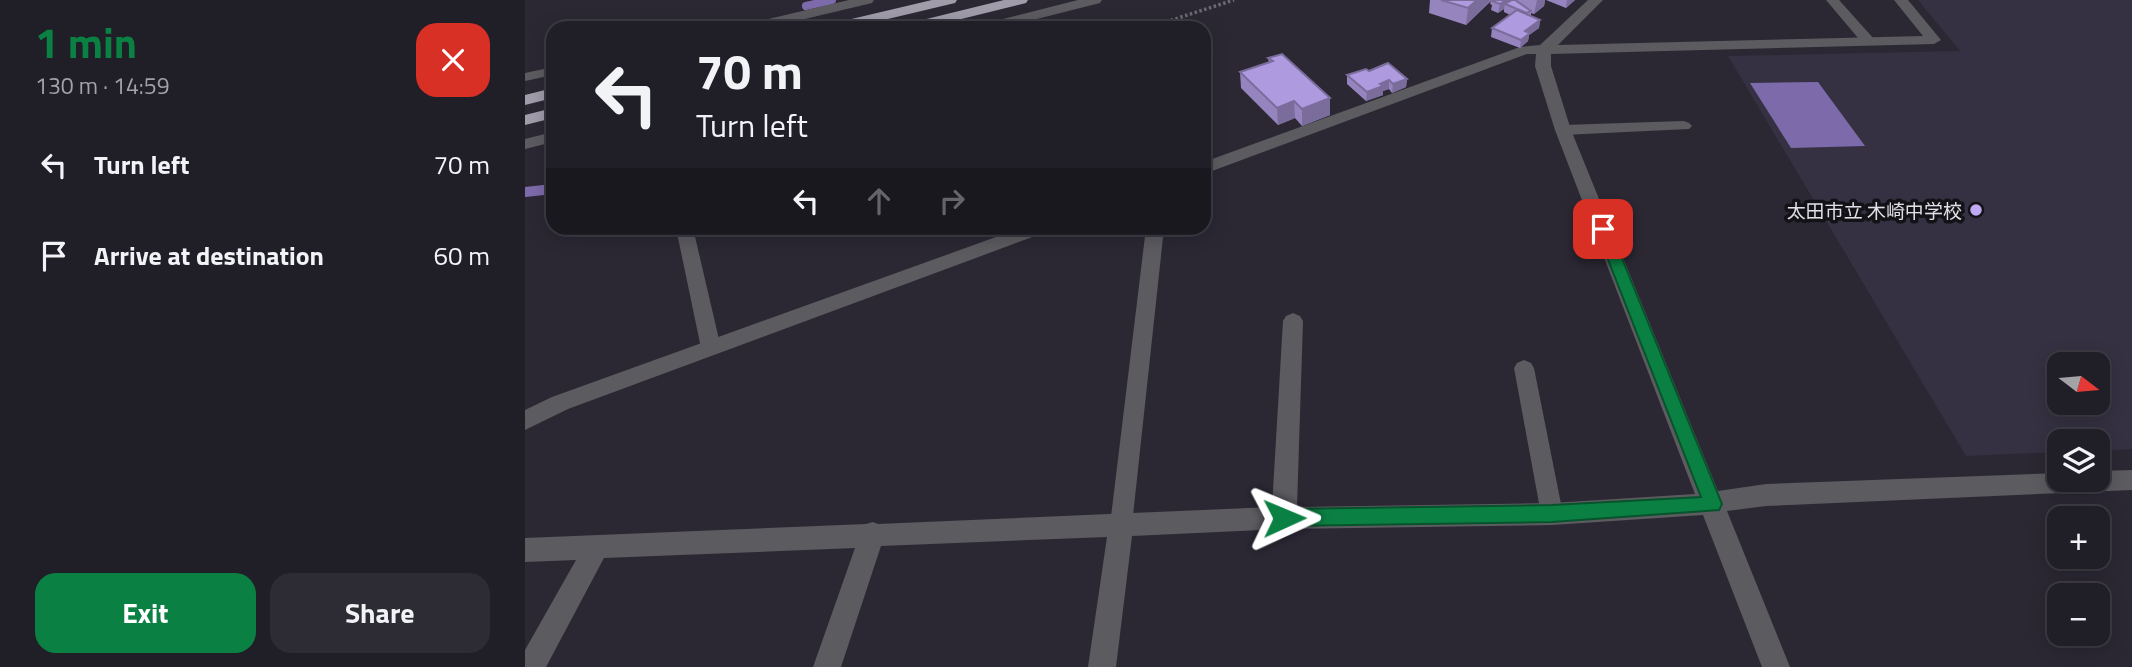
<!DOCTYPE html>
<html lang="en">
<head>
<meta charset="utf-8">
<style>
  body { margin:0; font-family:"Titillium Web","Noto Sans JP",sans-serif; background:#2d2b33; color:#f1f3f6; height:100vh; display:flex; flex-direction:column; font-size:26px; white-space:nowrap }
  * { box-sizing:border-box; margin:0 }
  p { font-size:23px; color:#a2a2a7 }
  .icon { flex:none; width:38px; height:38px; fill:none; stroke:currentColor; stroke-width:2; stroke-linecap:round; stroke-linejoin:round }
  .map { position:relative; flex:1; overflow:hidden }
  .side { display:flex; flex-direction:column; background:#201e27; width:525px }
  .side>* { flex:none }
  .top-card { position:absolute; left:21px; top:21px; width:665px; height:214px; border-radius:21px; box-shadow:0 4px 18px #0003,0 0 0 2px #3d3c44; background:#201e27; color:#f1f3f6; overflow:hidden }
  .needle { width:46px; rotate:106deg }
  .buttons { position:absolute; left:1522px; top:352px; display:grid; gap:14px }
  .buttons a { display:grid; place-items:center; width:63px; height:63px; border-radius:14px; background:#201e27; box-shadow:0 4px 18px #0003,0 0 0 2px #3d3c44; font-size:35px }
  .pin { position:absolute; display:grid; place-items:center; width:60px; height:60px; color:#fff; margin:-30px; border-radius:14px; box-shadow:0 4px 10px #0006 }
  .me { position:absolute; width:77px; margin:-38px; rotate:89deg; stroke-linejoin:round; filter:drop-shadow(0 0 5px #0008) }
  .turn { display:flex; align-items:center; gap:24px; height:147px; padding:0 35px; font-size:32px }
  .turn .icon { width:91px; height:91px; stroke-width:2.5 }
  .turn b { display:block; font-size:49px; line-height:60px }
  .lanes { display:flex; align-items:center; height:66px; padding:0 35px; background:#0003; justify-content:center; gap:35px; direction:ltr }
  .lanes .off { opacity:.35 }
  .round { display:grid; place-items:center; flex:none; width:74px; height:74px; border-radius:21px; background:#2d2b33 }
  .headline { display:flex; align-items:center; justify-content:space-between; height:119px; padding:0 35px }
  h1 { font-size:42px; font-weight:700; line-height:52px; color:#0b8043 }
  .cta { display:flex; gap:14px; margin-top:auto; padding:14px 35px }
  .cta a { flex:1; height:80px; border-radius:21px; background:#0b8043; color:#fff; font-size:28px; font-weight:700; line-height:80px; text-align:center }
  .cta a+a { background:#2d2b33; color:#f1f3f6 }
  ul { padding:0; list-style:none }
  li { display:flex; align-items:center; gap:21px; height:91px; padding:0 35px }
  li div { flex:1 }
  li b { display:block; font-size:26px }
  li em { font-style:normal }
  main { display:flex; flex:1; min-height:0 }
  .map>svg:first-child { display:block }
</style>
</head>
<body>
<main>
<section class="side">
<div class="headline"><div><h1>1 min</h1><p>130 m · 14:59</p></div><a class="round" style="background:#d93025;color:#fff"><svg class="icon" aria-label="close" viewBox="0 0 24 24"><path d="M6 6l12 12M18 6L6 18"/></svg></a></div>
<ul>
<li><svg class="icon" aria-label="left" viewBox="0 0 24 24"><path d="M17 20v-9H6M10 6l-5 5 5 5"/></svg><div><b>Turn left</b></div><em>70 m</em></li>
<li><svg class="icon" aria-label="arrive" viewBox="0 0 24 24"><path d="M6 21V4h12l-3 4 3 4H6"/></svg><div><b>Arrive at destination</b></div><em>60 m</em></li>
</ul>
<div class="cta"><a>Exit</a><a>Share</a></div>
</section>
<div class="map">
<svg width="1607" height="667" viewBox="0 0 1607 667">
  <rect width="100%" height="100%" fill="#2b2834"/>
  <path fill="#353142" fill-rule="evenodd" d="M1393,0H1607V449L1573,451V441H1535V452L1441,456L1203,56L1435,51ZM1535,364H1573V402H1535Z"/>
  <path fill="#7d6aaa" d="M1293,82L1340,146L1266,148L1225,83Z"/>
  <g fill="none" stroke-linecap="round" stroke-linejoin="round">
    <path stroke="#7d6aaa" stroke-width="8" d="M281,6L307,0"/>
    <path stroke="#7d6aaa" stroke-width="10" d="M0,192L28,189"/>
    <path stroke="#6b6973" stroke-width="3.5" stroke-dasharray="2.5 2.5" stroke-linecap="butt" d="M622,28L709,0"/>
    <g fill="#5c5b60" fill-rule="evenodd">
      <path d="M1301,0H1314L1349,39V45H1339Z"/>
      <path d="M28,67V75L0,81V73Z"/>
      <path d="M1159,121L1164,123L1167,126L1164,129L1038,135L1030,130L1038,125Z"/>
      <path d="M151,228H168L196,348L193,353L186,355L179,353L176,348Z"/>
      <path d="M621,228H639L607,525L604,532L596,535L588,532L585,525Z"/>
      <path d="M999,360L1006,363L1009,368L1038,514L1035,521L1027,524L1019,521L1016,514L989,368L992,363Z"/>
    </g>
    <g fill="#5c5b60" fill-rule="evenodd">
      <path d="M324,0H349L347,3L242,28H216L218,25Z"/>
      <path d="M553,0H577L575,3L476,28H452L454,25Z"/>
      <path d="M1063,0H1078L1033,45L1398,36L1369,0H1383L1416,40L1409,44L1026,54V66L1046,130L1193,491L1241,484L1535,473V480H1573V471L1607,470V490L1241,506L1202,511L1265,667H1237L1178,515L1027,525L759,529L607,536L591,667H563L582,537L356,546L316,667H288L330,548L79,558L21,667H0V650L51,560L0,562V538L341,524L348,522L353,524L747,507L758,321L761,316L768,313L775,316L778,321L772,507L1027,503L1170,494L1030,130L1010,66L1011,54H1002L679,174V162L995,47L1015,45Z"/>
      <path d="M28,132V142L0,149V139Z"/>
      <path d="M496,228H523L521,232L43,409L0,430V410L27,397Z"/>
    </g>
    <g fill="#a09caa" fill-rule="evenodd">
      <path d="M407,0H432L430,3L325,28H299L301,25Z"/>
      <path d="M479,0H503L501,3L400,28H375L377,25Z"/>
      <path d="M28,88V98L0,105V95Z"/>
      <path d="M28,108V118L0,125V115Z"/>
    </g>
  </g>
  <g fill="#9684bf">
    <path d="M905,0H1020L1019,6L1009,14L1006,13V16L1015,20L1014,28L1004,35L1003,41L995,48L966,37L967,28L985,15L979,12V9L973,13L966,10L967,5L965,4L966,1L941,25L904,13Z"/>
    <path d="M1021,0H1050L1041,8Z"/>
    <path d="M743,58L805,115L777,126L770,118L753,125L716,88L715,72L744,63Z"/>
    <path d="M844,71L882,79L881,87L867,93L864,89L858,91V95L841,101L822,84V75Z"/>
  </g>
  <g fill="#7a6c9b">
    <path d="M952,0H966L941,25L943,8Z"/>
    <path d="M981,0H985L984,6L980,4L979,9L973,13L975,4Z"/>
    <path d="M1012,0H1020L1019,6L1009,14Z"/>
    <path d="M1042,0H1050L1041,8Z"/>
    <path d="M1015,20L1014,28L1004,35L1003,41L995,48L996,40L1000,31Z"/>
    <path d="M882,79L881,87L867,93L868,84Z"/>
    <path d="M864,80V89L858,91V95L841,101L842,92L855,84Z"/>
    <path d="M805,98V115L777,126V109Z"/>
    <path d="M769,101L770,118L753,125L752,108Z"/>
  </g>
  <g fill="#ae9ade" stroke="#7a6c9b" stroke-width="2">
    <path d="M916,0H952L943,8Z"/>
    <path d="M969,0H981L975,4L967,1Z"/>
    <path d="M987,0H990L1006,11L1002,13L980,4Z"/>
    <path d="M992,10L1015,20L1000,31L1005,33L996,40L967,28Z"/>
    <path d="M757,54L805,98L777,109L769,101L752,108L715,72L748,61L743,58Z"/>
    <path d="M863,63L882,79L868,84L864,80L855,84L858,86L842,92L822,75L841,69L844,71Z"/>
  </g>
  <path fill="#0b8043" stroke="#07532c" stroke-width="2" d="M1078,225L1085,229L1197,504L1194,510L1027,522L759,526L752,524L749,518L752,512L759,509L1027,505L1176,497L1071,229Z"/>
  <circle fill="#bfa9f4" stroke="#131217" stroke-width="2.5" cx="1451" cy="210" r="7"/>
  <g text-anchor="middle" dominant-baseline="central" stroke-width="7" stroke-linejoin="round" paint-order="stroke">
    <g font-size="19" fill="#e1e0e7" stroke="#131217" text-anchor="end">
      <text x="1437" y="210">太田市立 木崎中学校</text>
    </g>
  </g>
</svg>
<div class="buttons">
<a><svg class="needle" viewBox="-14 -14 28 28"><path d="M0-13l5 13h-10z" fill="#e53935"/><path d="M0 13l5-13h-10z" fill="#a2a2a7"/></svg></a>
<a><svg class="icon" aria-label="layers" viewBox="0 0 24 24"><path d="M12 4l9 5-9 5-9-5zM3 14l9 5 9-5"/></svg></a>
<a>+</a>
<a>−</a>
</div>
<div class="pin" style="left:1078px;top:229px;background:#d93025"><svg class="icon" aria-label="arrive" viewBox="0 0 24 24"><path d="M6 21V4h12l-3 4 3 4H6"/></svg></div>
<svg class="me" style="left:759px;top:518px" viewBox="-20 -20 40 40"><path d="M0-17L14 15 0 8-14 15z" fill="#0b8043" stroke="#fff" stroke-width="4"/></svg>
<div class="top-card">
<div class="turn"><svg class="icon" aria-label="left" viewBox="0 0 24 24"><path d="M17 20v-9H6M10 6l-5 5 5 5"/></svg><div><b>70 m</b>Turn left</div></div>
<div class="lanes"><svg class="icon" aria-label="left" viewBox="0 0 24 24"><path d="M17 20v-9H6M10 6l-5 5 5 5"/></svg><svg class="icon off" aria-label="ahead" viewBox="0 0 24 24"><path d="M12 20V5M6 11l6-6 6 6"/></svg><svg class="icon off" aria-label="right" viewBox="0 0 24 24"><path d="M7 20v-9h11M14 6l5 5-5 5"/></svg></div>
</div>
</div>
</main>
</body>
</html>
